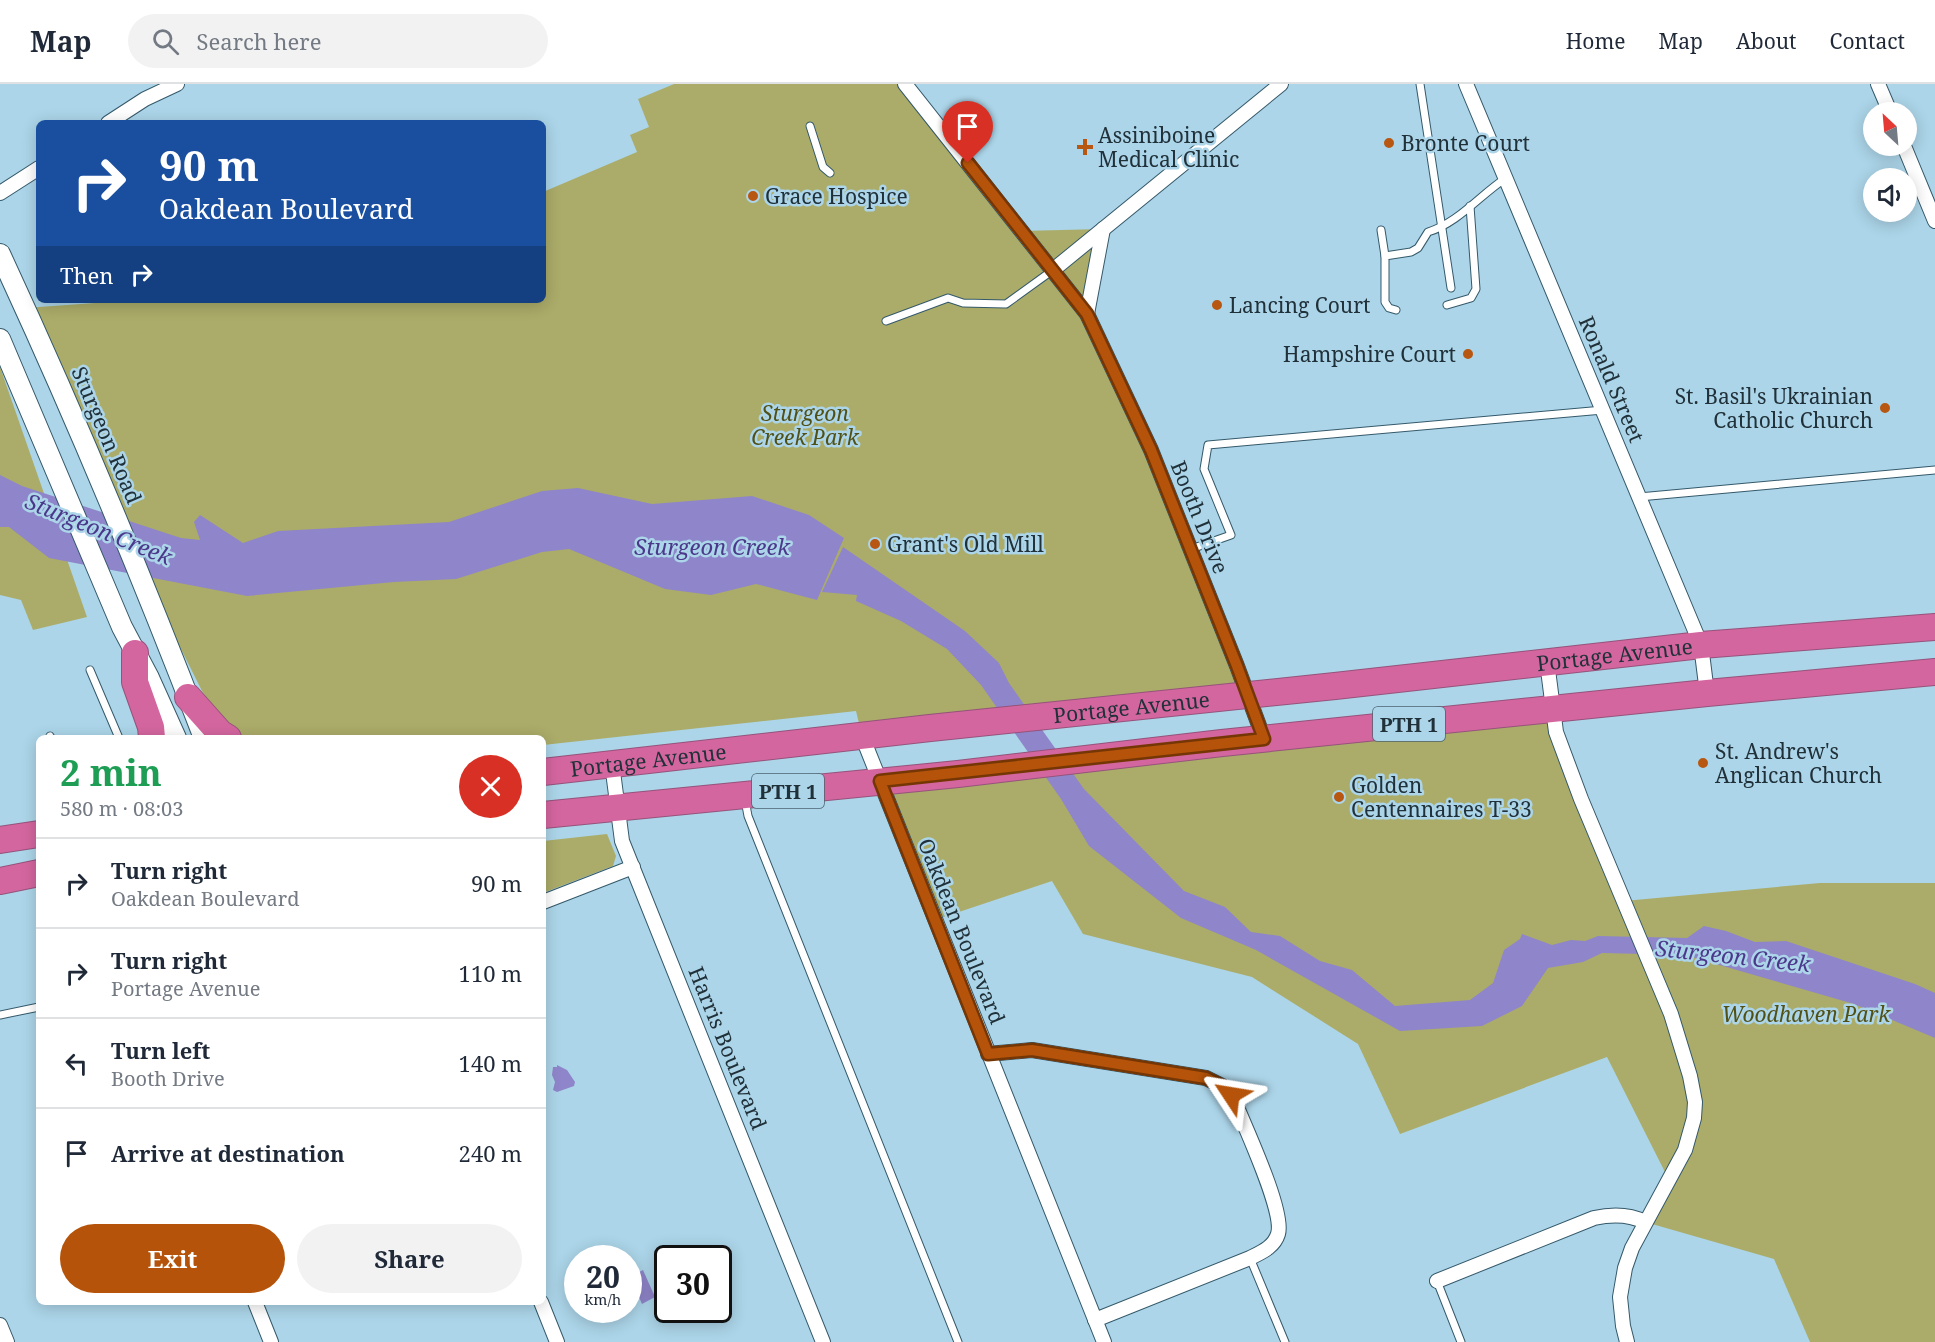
<!DOCTYPE html>
<html lang="en">
<head>
<meta charset="utf-8">
<style>
  body { margin:0; font-family:"Noto Serif",serif; background:#f2f2f3; color:#1f2937; height:100vh; display:flex; flex-direction:column; font-size:22px; white-space:nowrap }
  * { box-sizing:border-box; margin:0 }
  p { font-size:20px; color:#747a83 }
  .icon { flex:none; width:33px; height:33px; fill:none; stroke:currentColor; stroke-width:2; stroke-linecap:round; stroke-linejoin:round }
  .map { position:relative; flex:1; overflow:hidden }
  .sheet { position:absolute; left:36px; top:651px; width:510px; height:570px; display:flex; flex-direction:column; background:#fff; border-radius:9px; box-shadow:0 3px 15px #0003 }
  .sheet>* { flex:none }
  .top-card { position:absolute; left:36px; top:36px; width:510px; height:183px; border-radius:9px; box-shadow:0 3px 15px #0003; background:#1a4fa0; color:#fff; overflow:hidden }
  .needle { width:39px; rotate:334deg }
  .controls { position:absolute; left:1863px; top:18px; display:grid; gap:12px }
  .controls a { display:grid; place-items:center; width:54px; height:54px; border-radius:50%; background:#fff; box-shadow:0 3px 15px #0003; font-size:30px }
  .speed { position:absolute; left:564px; top:1161px; display:flex; gap:12px; font-size:30px; font-weight:700; text-align:center }
  .speed>* { display:grid; place-content:center; width:78px; height:78px; border-radius:50%; background:#fff; box-shadow:0 3px 15px #0003; line-height:1 }
  .speed small { font-size:15px; font-weight:400 }
  .speed .limit { border:3px solid #111; border-radius:9px; background:#fff; color:#111 }
  .pin { position:absolute; display:grid; place-items:center; width:51px; height:51px; color:#fff; margin:-62px -26px; border-radius:50% 50% 50% 0; rotate:-45deg; box-shadow:0 0 6px #0007 }
  .pin .icon { rotate:45deg }
  .me { position:absolute; width:66px; margin:-33px; rotate:303deg; stroke-linejoin:round; filter:drop-shadow(0 0 4px #0008) }
  .turn { display:flex; align-items:center; gap:21px; height:126px; padding:0 24px; font-size:27px }
  .turn .icon { width:78px; height:78px; stroke-width:2.5 }
  .turn b { display:block; font-size:42px; line-height:51px }
  .then { display:flex; align-items:center; height:57px; padding:0 24px; background:#0003; gap:12px; font-size:22px }
  .round { display:grid; place-items:center; flex:none; width:63px; height:63px; border-radius:32px; background:#f2f2f3 }
  .headline { display:flex; align-items:center; justify-content:space-between; height:102px; padding:0 24px }
  h1 { font-size:36px; font-weight:700; line-height:45px; color:#1e9e55 }
  .button { display:flex; gap:12px; margin-top:auto; padding:12px 24px }
  .button a { flex:1; height:69px; border-radius:36px; background:#b45309; color:#fff; font-size:24px; font-weight:700; line-height:69px; text-align:center }
  .button a+a { background:#f2f2f3; color:#1f2937 }
  ul { padding:0; list-style:none }
  li { display:flex; align-items:center; gap:18px; height:90px; padding:0 24px; border-top:2px solid #e0e1e3 }
  li div { flex:1 }
  li b { display:block; font-size:22px }
  li em { font-style:normal }
  header { display:flex; align-items:center; gap:36px; box-sizing:border-box; height:84px; padding:0 30px; background:#fff; border-bottom:2px solid #e0e1e3 }
  header strong { font-size:28px }
  nav { display:flex; gap:33px; margin-inline-start:auto; font-size:21px }
  .search { width:420px; height:54px; background:#f2f2f3; display:flex; align-items:center; gap:15px; box-sizing:border-box; padding:0 21px; border-radius:33px; color:#747a83; font-size:22px }
  .map>svg:first-child { display:block }
</style>
</head>
<body>
<header>
<strong>Map</strong>
<div class="search"><svg class="icon" aria-label="search" viewBox="0 0 24 24"><circle cx="10" cy="10" r="6"/><path d="M15 15l6 6"/></svg>Search here</div>
<nav><a>Home</a><a>Map</a><a>About</a><a>Contact</a></nav>
</header>
<div class="map">
<svg width="1935" height="1258" viewBox="0 0 1935 1258">
  <rect width="100%" height="100%" fill="#acd5e9"/>
  <g fill="#abac69">
    <path d="M674,0H905L1021,147L1103,145L1087,230L1248,611L862,652L856,627L543,661V654H238L221,635L202,607L179,561L165,551L25,224L137,216H543V108L637,68L630,51L649,43L638,15Z"/>
    <path d="M0,283L87,533L33,546L21,516L0,511Z"/>
    <path d="M1553,625L1624,817L1820,799H1935V1258H1810L1774,1175L1645,1138L1670,1098L1607,973L1400,1050L1358,960L1252,893L1083,850L1052,797L935,836L880,697Z"/>
    <path d="M607,750L616,772L613,782L543,809V757Z"/>
  </g>
  <g fill="#8f85ca">
    <path d="M0,391L22,402L181,454L200,456L194,438L200,431L243,459L278,447L449,438L542,407L578,404L652,420L752,412L809,431L844,454L817,516L756,500L711,511L665,505L569,465L542,468L456,495L394,498L247,512L49,474L9,443H0Z"/>
    <path d="M843,463L965,547L999,579L1009,599L1084,705L1184,807L1225,823L1251,848L1280,852L1320,877L1352,886L1395,922L1470,916L1493,899L1504,866L1520,855L1522,850L1552,861L1571,856L1585,857L1598,852L1687,854L1704,842L1726,847L1755,858L1786,857L1915,900L1935,909V954L1854,920L1685,871L1602,869L1583,878L1548,884L1522,922L1482,942L1400,947L1256,866L1181,834L1089,762L1061,715L981,601L947,565L901,537L856,517L857,511L822,508Z"/>
    <path d="M557,981L567,986L575,998L574,1002L557,1008L553,1006L555,998L552,991L553,983H557Z"/>
    <path d="M643,1186L655,1213L642,1220L630,1193Z"/>
  </g>
  <g fill="none" stroke-linecap="round" stroke-linejoin="round">
    <g stroke="#34596a" stroke-width="9">
      <g id="lane">
        <path d="M1420,0L1451,204"/>
        <path d="M810,42L823,83L830,89"/>
        <path d="M1381,146L1385,172"/>
        <path d="M1447,221L1471,214L1476,205L1470,122"/>
        <path d="M1396,226L1389,224L1385,218V172L1411,168L1418,164L1428,148C1458,139 1480,111 1506,94"/>
        <path d="M886,237L948,214L963,219L1006,220L1053,186"/>
        <path d="M1639,413L1935,386"/>
        <path d="M1191,465L1231,451L1204,385L1208,361L1603,326"/>
        <path d="M90,586L119,654"/>
        <path d="M50,652L51,654"/>
        <path d="M745,716L748,732L958,1258"/>
        <path d="M0,931L39,923"/>
        <path d="M1250,1174L1285,1258"/>
        <path d="M1437,1197L1461,1258"/>
      </g>
    </g>
    <g stroke="#34596a" stroke-width="16">
      <g id="street">
        <path d="M905,0L1087,230L1151,366L1237,582L1264,655"/>
        <path d="M1466,0L1701,561L1707,609"/>
        <path d="M1878,0L1890,28"/>
        <path d="M108,39L145,15L177,0"/>
        <path d="M1904,62L1935,137"/>
        <path d="M0,109L39,84"/>
        <path d="M1053,186L1281,0"/>
        <path d="M1087,230L1103,145"/>
        <path d="M1547,578L1556,648L1581,715L1671,930L1690,992L1695,1018L1694,1034L1685,1066L1632,1164L1625,1184L1620,1213L1623,1242L1627,1258"/>
        <path d="M862,652L1104,1258"/>
        <path d="M612,680L622,757L823,1258"/>
        <path d="M543,818L633,783"/>
        <path d="M988,970L1032,966L1206,994L1222,1002L1234,1016C1244,1041 1285,1128 1278,1150C1274,1163 1262,1168 1250,1174L1095,1236"/>
        <path d="M1437,1197L1594,1134C1612,1130 1629,1130 1645,1138"/>
        <path d="M255,1218L271,1258"/>
        <path d="M541,1218L557,1258"/>
        <path d="M0,1241L7,1258"/>
      </g>
    </g>
    <g stroke="#34596a" stroke-width="22">
      <g id="secondary">
        <path d="M0,170C74,329 141,490 204,654"/>
        <path d="M0,255L122,543L149,594L176,654"/>
      </g>
    </g>
    <g stroke="#95537b" stroke-width="28">
      <g id="highway">
        <path d="M135,569V598L151,643L152,654"/>
        <path d="M188,613L220,649L228,654"/>
        <path id="s1" d="M543,688L930,644L1335,602L1701,561L1935,543"/>
        <path d="M543,731L958,690L1222,659L1707,609L1935,588"/>
        <path d="M0,756L39,750"/>
        <path d="M0,797L39,789"/>
      </g>
    </g>
    <use href="#lane" stroke="#fff" stroke-width="7"/>
    <use href="#street" stroke="#fff" stroke-width="14"/>
    <use href="#secondary" stroke="#fff" stroke-width="20"/>
    <use href="#highway" stroke="#d4669f" stroke-width="26"/>
  </g>
  <g fill="none" stroke-linecap="round" stroke-linejoin="round">
    <g stroke="#753606" stroke-width="15">
      <path id="route" d="M968,79L1087,230L1151,366L1237,582L1264,655L880,697L988,970L1032,966L1206,994L1222,1002L1231,1011"/>
    </g>
    <use href="#route" stroke="#b45309" stroke-width="10"/>
  </g>
  <g fill="#b75711" stroke="#acd5e9" stroke-width="2">
    <circle cx="1389" cy="59" r="6"/>
    <path d="M1082 54h6v6h6v6h-6v6h-6v-6h-6v-6h6z"/>
    <circle cx="753" cy="112" r="6"/>
    <circle cx="1217" cy="221" r="6"/>
    <circle cx="1468" cy="270" r="6"/>
    <circle cx="1885" cy="324" r="6"/>
    <circle cx="875" cy="460" r="6"/>
    <circle cx="1703" cy="679" r="6"/>
    <circle cx="1339" cy="713" r="6"/>
  </g>
  <g text-anchor="middle" dominant-baseline="central" stroke-width="5" stroke-linejoin="round" paint-order="stroke">
    <g fill="#acd5e9" stroke="#4b626e" stroke-width="1.5">
      <rect x="1373" y="623" width="72" height="34" rx="4.5"/>
      <rect x="752" y="690" width="72" height="34" rx="4.5"/>
    </g>
    <g font-size="20" font-weight="bold" fill="#213139">
      <text x="1409" y="640">PTH 1</text>
      <text x="788" y="707">PTH 1</text>
    </g>
    <g font-size="21" fill="#213139" stroke="#acd5e9" text-anchor="start">
      <text x="1098" y="51">Assiniboine<tspan x="1098" dy="24">Medical Clinic</tspan></text>
      <text x="1401" y="59">Bronte Court</text>
      <text x="765" y="112">Grace Hospice</text>
      <text x="1229" y="221">Lancing Court</text>
      <text x="1456" y="270" text-anchor="end">Hampshire Court</text>
      <text x="1873" y="312" text-anchor="end">St. Basil's Ukrainian<tspan x="1873" dy="24">Catholic Church</tspan></text>
      <text x="887" y="460">Grant's Old Mill</text>
      <text x="1715" y="667">St. Andrew's<tspan x="1715" dy="24">Anglican Church</tspan></text>
      <text x="1351" y="701">Golden<tspan x="1351" dy="24">Centennaires T-33</tspan></text>
    </g>
    <g font-size="21" fill="#213139" stroke="#acd5e9">
      <text transform="translate(1612 295) rotate(67)">Ronald Street</text>
      <text transform="translate(107 351) rotate(67)">Sturgeon Road</text>
      <text transform="translate(1200 433) rotate(68)">Booth Drive</text>
      <text stroke="none"><textPath href="#s1" startOffset="1078">Portage Avenue</textPath></text>
      <text stroke="none"><textPath href="#s1" startOffset="592">Portage Avenue</textPath></text>
      <text stroke="none"><textPath href="#s1" startOffset="106">Portage Avenue</textPath></text>
      <text transform="translate(962 847) rotate(68)">Oakdean Boulevard</text>
      <text transform="translate(728 964) rotate(68)">Harris Boulevard</text>
    </g>
    <g font-size="21" font-style="italic" fill="#515116" stroke="#acd5e9">
      <text x="805" y="329">Sturgeon<tspan x="805" dy="24">Creek Park</tspan></text>
      <text x="1806" y="930">Woodhaven Park</text>
    </g>
    <g font-size="22" font-style="italic" fill="#4b388b" stroke="#acd5e9">
      <text transform="translate(99 444) rotate(22)">Sturgeon Creek</text>
      <text x="712" y="462">Sturgeon Creek</text>
      <text transform="translate(1733 871) rotate(6)">Sturgeon Creek</text>
    </g>
  </g>
</svg>
<div class="controls">
<a><svg class="needle" viewBox="-14 -14 28 28"><path d="M0-13l5 13h-10z" fill="#e53935"/><path d="M0 13l5-13h-10z" fill="#747a83"/></svg></a>
<a><svg class="icon" aria-label="sound" viewBox="0 0 24 24"><path d="M4 9h4l5-4v14l-5-4H4zM17 9q2 3 0 6"/></svg></a>
</div>
<div class="speed"><div>20<small>km/h</small></div><div class="limit">30</div></div>
<div class="pin" style="left:968px;top:79px;background:#d93025"><svg class="icon" aria-label="arrive" viewBox="0 0 24 24"><path d="M6 21V4h12l-3 4 3 4H6"/></svg></div>
<svg class="me" style="left:1231px;top:1011px" viewBox="-20 -20 40 40"><path d="M0-17L14 15 0 8-14 15z" fill="#b45309" stroke="#fff" stroke-width="4"/></svg>
<div class="top-card">
<div class="turn"><svg class="icon" aria-label="right" viewBox="0 0 24 24"><path d="M7 20v-9h11M14 6l5 5-5 5"/></svg><div><b>90 m</b>Oakdean Boulevard</div></div>
<div class="then">Then<svg class="icon" aria-label="right" viewBox="0 0 24 24"><path d="M7 20v-9h11M14 6l5 5-5 5"/></svg></div>
</div>
<section class="sheet">
<div class="headline"><div><h1>2 min</h1><p>580 m · 08:03</p></div><a class="round" style="background:#d93025;color:#fff"><svg class="icon" aria-label="close" viewBox="0 0 24 24"><path d="M6 6l12 12M18 6L6 18"/></svg></a></div>
<ul>
<li><svg class="icon" aria-label="right" viewBox="0 0 24 24"><path d="M7 20v-9h11M14 6l5 5-5 5"/></svg><div><b>Turn right</b><p>Oakdean Boulevard</p></div><em>90 m</em></li>
<li><svg class="icon" aria-label="right" viewBox="0 0 24 24"><path d="M7 20v-9h11M14 6l5 5-5 5"/></svg><div><b>Turn right</b><p>Portage Avenue</p></div><em>110 m</em></li>
<li><svg class="icon" aria-label="left" viewBox="0 0 24 24"><path d="M17 20v-9H6M10 6l-5 5 5 5"/></svg><div><b>Turn left</b><p>Booth Drive</p></div><em>140 m</em></li>
<li><svg class="icon" aria-label="arrive" viewBox="0 0 24 24"><path d="M6 21V4h12l-3 4 3 4H6"/></svg><div><b>Arrive at destination</b></div><em>240 m</em></li>
</ul>
<div class="button"><a>Exit</a><a>Share</a></div>
</section>
</div>
</body>
</html>
